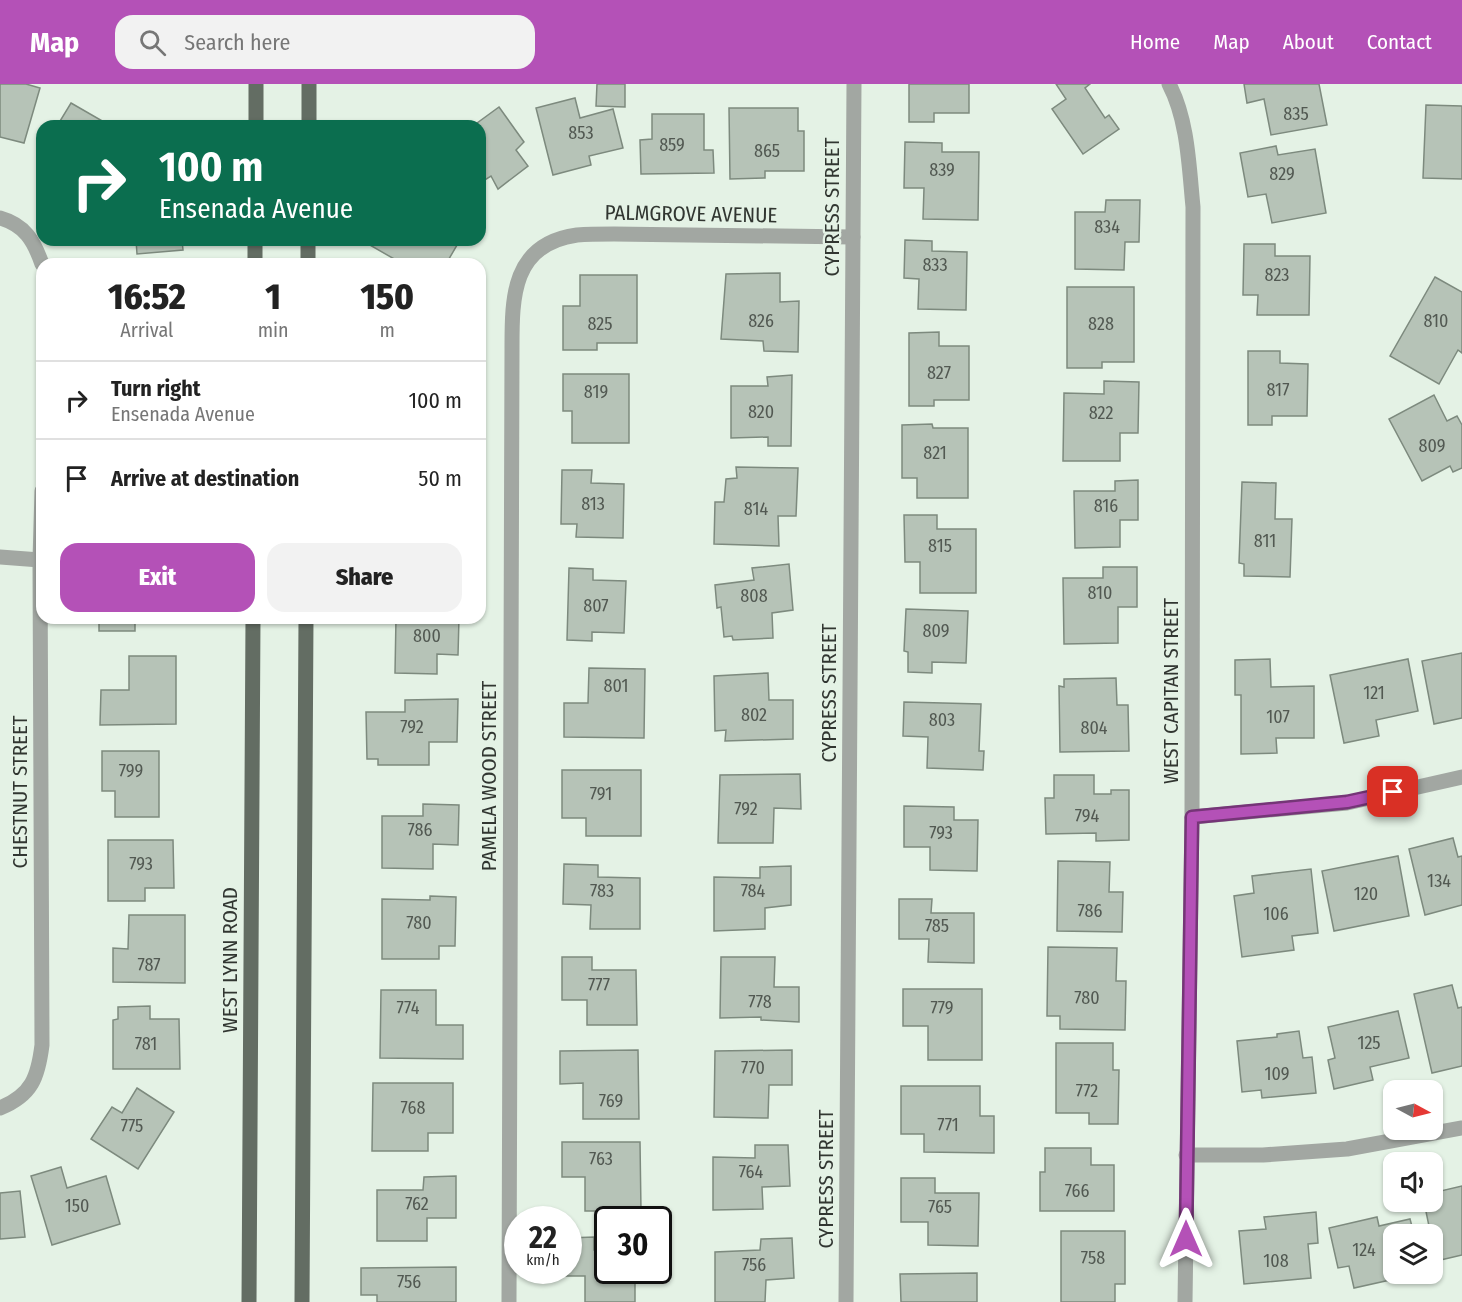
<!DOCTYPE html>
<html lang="en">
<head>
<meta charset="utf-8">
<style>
  body { margin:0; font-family:"Fira Sans Condensed",sans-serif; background:#f2f2f2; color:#222; height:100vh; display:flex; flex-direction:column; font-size:22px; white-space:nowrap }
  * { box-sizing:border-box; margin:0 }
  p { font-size:20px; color:#767676 }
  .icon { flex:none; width:33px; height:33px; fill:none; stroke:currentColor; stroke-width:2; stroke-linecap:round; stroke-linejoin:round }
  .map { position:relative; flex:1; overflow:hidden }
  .sheet { position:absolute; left:36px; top:174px; width:450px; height:366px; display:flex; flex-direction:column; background:#fff; border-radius:18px; box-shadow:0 2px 4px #0004 }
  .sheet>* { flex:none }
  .banner { position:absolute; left:36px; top:36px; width:450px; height:126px; border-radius:18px; box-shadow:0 2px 4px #0004; background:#0b6e4f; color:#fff; overflow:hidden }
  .needle { width:39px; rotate:97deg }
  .fabs { position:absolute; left:1383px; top:996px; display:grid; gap:12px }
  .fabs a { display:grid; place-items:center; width:60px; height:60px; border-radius:12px; background:#fff; box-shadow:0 2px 4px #0004; font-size:30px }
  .speed { position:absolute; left:504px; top:1122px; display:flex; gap:12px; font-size:30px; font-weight:700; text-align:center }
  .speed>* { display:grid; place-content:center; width:78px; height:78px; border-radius:50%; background:#fff; box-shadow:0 2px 4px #0004; line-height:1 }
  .speed small { font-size:15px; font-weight:400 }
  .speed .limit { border:3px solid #111; border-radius:9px; background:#fff; color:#111 }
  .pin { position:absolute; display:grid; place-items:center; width:51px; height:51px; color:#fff; margin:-26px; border-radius:12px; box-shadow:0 3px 9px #0006 }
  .me { position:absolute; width:66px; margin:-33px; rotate:0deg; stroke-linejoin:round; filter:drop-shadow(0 0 4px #0008) }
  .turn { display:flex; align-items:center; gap:21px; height:126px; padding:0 24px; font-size:27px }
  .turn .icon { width:78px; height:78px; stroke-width:2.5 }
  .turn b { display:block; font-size:42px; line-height:51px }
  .eta { display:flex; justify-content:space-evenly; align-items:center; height:102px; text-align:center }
  .eta b { font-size:36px; font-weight:800; line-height:42px }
  .cta { display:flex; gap:12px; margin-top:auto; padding:12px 24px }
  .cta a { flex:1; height:69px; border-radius:18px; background:#b451b7; color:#fff; font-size:24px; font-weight:800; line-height:69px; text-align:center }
  .cta a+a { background:#f2f2f2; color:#222 }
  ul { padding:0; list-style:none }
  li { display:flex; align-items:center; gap:18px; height:78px; padding:0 24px; border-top:2px solid #e0e0e0 }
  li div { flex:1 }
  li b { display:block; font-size:22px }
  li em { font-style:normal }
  header { display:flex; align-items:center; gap:36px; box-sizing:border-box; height:84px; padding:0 30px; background:#b451b7; color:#fff }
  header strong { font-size:28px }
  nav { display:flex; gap:33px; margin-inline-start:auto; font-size:21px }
  .search { width:420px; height:54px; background:#f2f2f2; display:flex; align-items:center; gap:15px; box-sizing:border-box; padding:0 21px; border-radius:18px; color:#767676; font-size:22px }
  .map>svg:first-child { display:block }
</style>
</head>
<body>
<header>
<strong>Map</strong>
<div class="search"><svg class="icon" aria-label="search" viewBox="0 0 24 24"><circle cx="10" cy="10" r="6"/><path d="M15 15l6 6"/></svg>Search here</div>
<nav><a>Home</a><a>Map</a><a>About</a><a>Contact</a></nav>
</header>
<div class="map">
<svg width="1462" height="1218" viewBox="0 0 1462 1218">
  <rect width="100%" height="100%" fill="#e4f2e5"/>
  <g fill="#b6c3b7" stroke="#7d8a7e" stroke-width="1.5">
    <path d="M0,0H26L40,4L24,59L0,53Z"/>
    <path d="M597,0H625V23L596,22Z"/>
    <path d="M909,0H969V29H934V38H909Z"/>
    <path d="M1056,0H1090L1085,4L1105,34L1109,31L1119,45L1083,70L1052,25L1066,15Z"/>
    <path d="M1244,0H1319L1327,41L1271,51L1264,15L1247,19Z"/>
    <path d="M575,14L580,34L613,25L623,64L589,72L591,81L553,91L536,24Z"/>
    <path d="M71,19L111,42H57Z"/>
    <path d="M1426,21L1462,22V95L1423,94Z"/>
    <path d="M499,23L524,58L516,66L528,82L498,105L491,92L480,99V42H473Z"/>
    <path d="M729,24H798V47H804V87H765V94L730,95Z"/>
    <path d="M652,30H704V66H713L714,89L641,90L640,56L652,55Z"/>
    <path d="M905,58L942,59V68H979L978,136L923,135L924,104H904Z"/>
    <path d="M1276,62L1278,71L1315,65L1326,129L1272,139L1266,110L1248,113L1240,69Z"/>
    <path d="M1106,116H1140L1139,158H1125L1124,186L1075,185V128H1105Z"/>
    <path d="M136,156H182L183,166L137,170Z"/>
    <path d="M370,156H460L446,180H403L368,160Z"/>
    <path d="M905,156L932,157V167L967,168L966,226L918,225L919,195L904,194Z"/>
    <path d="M1244,160H1275V172H1310L1309,231H1257L1258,211H1243Z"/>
    <path d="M780,189V218L799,217L798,268L764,267L763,257L721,255L726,190Z"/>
    <path d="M580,191H637V259H597V266H563V222H580Z"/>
    <path d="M1435,193L1462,208V269L1458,266L1439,300L1390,272Z"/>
    <path d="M1067,203H1134V278H1102V284H1067Z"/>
    <path d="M939,248V262H969V316H934V322H909V249Z"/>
    <path d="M1248,267H1280V279L1308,280L1307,332H1272V341H1248Z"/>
    <path d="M563,290H629V359H572V327H563Z"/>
    <path d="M792,291L791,362H768V353L731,354V302H768L767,293Z"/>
    <path d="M1104,297L1139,298L1138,349H1120V377H1063L1064,309L1104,310Z"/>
    <path d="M1434,311L1447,337L1457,332L1462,341V384L1453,388L1450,382L1422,397L1389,335Z"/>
    <path d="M932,340L933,344H968V414H917V394H902V341Z"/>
    <path d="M736,383L798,384L796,432H778L779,462L714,460L715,418H724L726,395L737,394Z"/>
    <path d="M562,386H592L591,399L624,400L623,454L576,453L577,440H561Z"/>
    <path d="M1138,396V436H1120V463L1075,464L1074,407H1115V397Z"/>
    <path d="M1242,398L1276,399L1275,435H1292L1290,493L1244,492V480L1239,479Z"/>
    <path d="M904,431H937V445H976V509H920V478H905Z"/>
    <path d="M789,480L793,526L772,529L773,554L733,556L732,552L724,553L721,523L717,524L715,501L754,496L752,484Z"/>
    <path d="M1103,483H1137V523H1118V559L1064,560L1063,494H1103Z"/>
    <path d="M569,484L593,485V496L626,497L624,549L592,548V557L567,556Z"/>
    <path d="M906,525L968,527L966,579L932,578V589L908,588V568L904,567Z"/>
    <rect x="99" y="534" width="36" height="13"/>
    <path d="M396,534H459L458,571L437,570V590L395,589Z"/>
    <path d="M1462,569V634L1434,640L1422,577Z"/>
    <path d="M129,572H176V640L100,641L101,606H129Z"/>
    <path d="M1270,575L1271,603L1314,602V654H1276L1277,669L1241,670V611H1235V576Z"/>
    <path d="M1408,575L1418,627L1376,636L1379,652L1344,659L1330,591Z"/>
    <path d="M589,584L645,585L644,654L564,653V619H588Z"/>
    <path d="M768,589L769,616H793V655L725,657L726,646L715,647L714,592Z"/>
    <path d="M1116,594L1117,621H1128L1129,667L1060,668L1059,602L1064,603V595Z"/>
    <path d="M458,615L457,658H429V681H378V675H367L366,628H405V616Z"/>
    <path d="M904,618L981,620L979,667H984L983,686L927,684L928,653L903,652Z"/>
    <path d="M102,667H159V733H115V707H102Z"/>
    <path d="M562,686H641V752H586V734H562Z"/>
    <path d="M800,690L801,725L774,724L773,759H718L720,691Z"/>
    <path d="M1054,691H1094V710H1111V706H1129V756L1096,757V749L1046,750L1045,714H1054Z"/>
    <path d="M423,720L459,721L458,761L433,760V785L382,784V732H423Z"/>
    <path d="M904,722L954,723V736H978L977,787L930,786V763H904Z"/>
    <path d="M1453,754L1458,773L1462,772V821L1425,831L1409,765Z"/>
    <path d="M108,756H173L174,804H145V817H108Z"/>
    <path d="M1398,772L1409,832L1334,847L1322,787Z"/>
    <path d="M1058,777L1110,778L1109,808H1123L1122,848L1057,847Z"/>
    <path d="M564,780L598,781V793L640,794V845H590L591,821L563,820Z"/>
    <path d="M791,782V821L765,824V845L714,847V793L760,794V783Z"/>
    <path d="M1311,785L1318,849L1292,852L1294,866L1242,873L1234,812L1254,809L1252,792Z"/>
    <path d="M430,812L456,813L455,862H439V875H382V815L430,816Z"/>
    <path d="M899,815H932L931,829H974V879L928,878L929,855H899Z"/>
    <path d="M129,831H185V899L113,898V864L128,865Z"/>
    <path d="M1048,863L1117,864L1116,897H1126L1125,946L1060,945V932H1047Z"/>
    <path d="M562,873H592V886H636L637,941H587V916H562Z"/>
    <path d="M721,873H775L774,903H799V938L761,936V933L720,934Z"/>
    <path d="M1452,901L1458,924L1462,923V982L1432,989L1414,910Z"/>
    <path d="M903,905H982V976H928V942H903Z"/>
    <path d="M381,906H436V941H463V975L380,974Z"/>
    <path d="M150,922V935H179L180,985H113V936L118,935V923Z"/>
    <path d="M1398,927L1409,974L1370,983L1373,996L1334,1005L1328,976L1335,974L1328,943Z"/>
    <path d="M1299,947L1303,974L1312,973L1316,1009L1262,1014L1261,1006L1242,1008L1237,957L1277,953V950Z"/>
    <path d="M1056,959H1113V986H1119L1118,1040H1089V1029H1056Z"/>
    <path d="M638,966L639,1035H583V999L560,1000V967Z"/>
    <path d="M792,966V1001H769L768,1034L714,1033L715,967Z"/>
    <path d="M373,999H453V1049H428V1067H372Z"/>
    <path d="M901,1002H980V1032H994V1069L924,1068V1050H901Z"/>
    <path d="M137,1004L174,1028L138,1085L91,1055L112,1023L122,1029Z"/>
    <path d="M562,1058H640L641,1127H585V1093H562Z"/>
    <path d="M755,1061H788L790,1102L762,1103L763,1125L713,1126V1073L755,1074Z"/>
    <path d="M1045,1064H1091V1081H1114V1127H1040V1088H1045Z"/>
    <path d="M61,1083L67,1104L106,1092L120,1140L52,1161L31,1092Z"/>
    <path d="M456,1092V1134H427V1157H377V1106H423L424,1093Z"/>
    <path d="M901,1094H935V1109H979L978,1162L928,1161V1138H901Z"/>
    <path d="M1462,1102V1171L1432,1178V1150H1421L1420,1144L1429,1142L1424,1118H1432V1109Z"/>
    <path d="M20,1107L25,1153L0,1155V1109Z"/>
    <path d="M1316,1128L1318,1159L1308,1160L1311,1194L1244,1200L1239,1147L1266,1145L1264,1133Z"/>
    <path d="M1377,1133L1379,1142L1410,1135L1414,1150H1394V1190H1417L1354,1204L1349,1182L1338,1184L1329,1144Z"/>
    <path d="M1061,1147H1125V1200H1115V1218H1061Z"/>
    <path d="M594,1153V1166H608V1186H635V1218H585V1192H559V1186H568V1154Z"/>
    <path d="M792,1154L794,1194L766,1196L765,1218H715V1168L760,1166L761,1155Z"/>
    <path d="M456,1183V1218H377V1211H361V1184Z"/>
    <path d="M977,1189V1218H901L900,1190Z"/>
  </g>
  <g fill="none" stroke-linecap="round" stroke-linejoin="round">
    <g stroke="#a2a7a2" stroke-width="15">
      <path d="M1169,0C1188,36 1189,83 1193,123L1192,733L1185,1218"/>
      <path d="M0,134C25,141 34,157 42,180"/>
      <path d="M0,473L40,476"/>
      <path d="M1192,733L1347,719L1462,693"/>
      <path d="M0,1024C32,1011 38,993 42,961L40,476L42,407"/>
      <path d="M1186,1071H1263L1347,1065L1462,1044"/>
      <path d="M509,1218L512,266C512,215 511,160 577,151C589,150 601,150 614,150L853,153"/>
      <path d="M846,1218L854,0"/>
    </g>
    <g stroke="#636d63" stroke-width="15">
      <path d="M256,42V0"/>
      <path d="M309,42V0"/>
      <path d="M255,180V156"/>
      <path d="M308,180V156"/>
      <path d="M249,1218L253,534"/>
      <path d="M302,1218L306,534"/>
    </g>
  </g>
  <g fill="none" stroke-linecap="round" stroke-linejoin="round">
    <g stroke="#753577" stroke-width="15">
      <path id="route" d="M1186,1155L1192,733L1347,718L1393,708"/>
    </g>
    <use href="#route" stroke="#b451b7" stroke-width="10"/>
  </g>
  <g text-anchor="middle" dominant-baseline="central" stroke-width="4.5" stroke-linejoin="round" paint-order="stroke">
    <g font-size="18" fill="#525952">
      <text x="1296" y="30">835</text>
      <text x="581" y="49">853</text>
      <text x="672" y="61">859</text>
      <text x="767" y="67">865</text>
      <text x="942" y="86">839</text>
      <text x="1282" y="90">829</text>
      <text x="1107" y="143">834</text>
      <text x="935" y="181">833</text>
      <text x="1277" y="191">823</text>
      <text x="761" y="237">826</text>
      <text x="1436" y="237">810</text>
      <text x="600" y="240">825</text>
      <text x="1101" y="240">828</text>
      <text x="939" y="289">827</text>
      <text x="1278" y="306">817</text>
      <text x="596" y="308">819</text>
      <text x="761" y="328">820</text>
      <text x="1101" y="329">822</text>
      <text x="1432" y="362">809</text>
      <text x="935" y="369">821</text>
      <text x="593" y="420">813</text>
      <text x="1106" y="422">816</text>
      <text x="756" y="425">814</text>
      <text x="1265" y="457">811</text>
      <text x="940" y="462">815</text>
      <text x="1100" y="509">810</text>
      <text x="754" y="512">808</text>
      <text x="596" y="522">807</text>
      <text x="936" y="547">809</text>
      <text x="427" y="552">800</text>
      <text x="616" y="602">801</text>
      <text x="1374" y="609">121</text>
      <text x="754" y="631">802</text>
      <text x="1278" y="633">107</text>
      <text x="942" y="636">803</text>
      <text x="412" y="643">792</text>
      <text x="1094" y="644">804</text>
      <text x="131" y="687">799</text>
      <text x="601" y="710">791</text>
      <text x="746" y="725">792</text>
      <text x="1087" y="732">794</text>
      <text x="420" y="746">786</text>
      <text x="941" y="749">793</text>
      <text x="141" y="780">793</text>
      <text x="1439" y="797">134</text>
      <text x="602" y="807">783</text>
      <text x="753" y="807">784</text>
      <text x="1366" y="810">120</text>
      <text x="1090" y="827">786</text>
      <text x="1276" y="830">106</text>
      <text x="419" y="839">780</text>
      <text x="937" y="842">785</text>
      <text x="149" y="881">787</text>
      <text x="599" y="901">777</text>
      <text x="1087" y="914">780</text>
      <text x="760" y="918">778</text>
      <text x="408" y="924">774</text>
      <text x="942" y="924">779</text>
      <text x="1369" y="959">125</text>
      <text x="146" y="960">781</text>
      <text x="753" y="984">770</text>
      <text x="1277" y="990">109</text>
      <text x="1087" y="1007">772</text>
      <text x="611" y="1017">769</text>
      <text x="413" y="1024">768</text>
      <text x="948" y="1041">771</text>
      <text x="132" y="1042">775</text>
      <text x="601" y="1075">763</text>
      <text x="751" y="1088">764</text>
      <text x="1077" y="1107">766</text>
      <text x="417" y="1120">762</text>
      <text x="77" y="1122">150</text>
      <text x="940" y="1123">765</text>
      <text x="1364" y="1166">124</text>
      <text x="1093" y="1174">758</text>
      <text x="1276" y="1177">108</text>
      <text x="754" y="1181">756</text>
      <text x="409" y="1198">756</text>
    </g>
    <g font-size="21" fill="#313631" stroke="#e4f2e5">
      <text transform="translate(832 123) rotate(-90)">CYPRESS STREET</text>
      <text transform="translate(691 130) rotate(1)">PALMGROVE AVENUE</text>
      <text transform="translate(1171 607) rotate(-90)">WEST CAPITAN STREET</text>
      <text transform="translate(829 609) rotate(-90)">CYPRESS STREET</text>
      <text transform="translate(489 692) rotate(-90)">PAMELA WOOD STREET</text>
      <text transform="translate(20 708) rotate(-90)">CHESTNUT STREET</text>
      <text transform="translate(230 876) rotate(-90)">WEST LYNN ROAD</text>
      <text transform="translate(826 1095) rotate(-90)">CYPRESS STREET</text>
    </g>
  </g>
</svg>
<div class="fabs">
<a><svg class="needle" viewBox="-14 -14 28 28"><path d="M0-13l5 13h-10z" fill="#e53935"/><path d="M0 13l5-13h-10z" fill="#767676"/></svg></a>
<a><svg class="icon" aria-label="sound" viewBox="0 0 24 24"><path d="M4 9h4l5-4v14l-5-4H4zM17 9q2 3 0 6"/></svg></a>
<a><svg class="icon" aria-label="layers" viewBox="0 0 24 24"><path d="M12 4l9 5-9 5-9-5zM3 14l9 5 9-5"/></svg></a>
</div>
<div class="speed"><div>22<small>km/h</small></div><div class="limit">30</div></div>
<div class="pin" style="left:1393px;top:708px;background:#d93025"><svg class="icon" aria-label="arrive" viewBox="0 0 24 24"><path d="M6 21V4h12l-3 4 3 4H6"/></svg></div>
<svg class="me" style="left:1186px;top:1155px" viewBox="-20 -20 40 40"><path d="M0-17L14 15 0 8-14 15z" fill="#b451b7" stroke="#fff" stroke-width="4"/></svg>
<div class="banner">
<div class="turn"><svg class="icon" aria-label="right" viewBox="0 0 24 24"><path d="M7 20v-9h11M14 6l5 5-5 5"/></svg><div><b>100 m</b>Ensenada Avenue</div></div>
</div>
<section class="sheet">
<div class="eta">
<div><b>16:52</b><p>Arrival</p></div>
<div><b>1</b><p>min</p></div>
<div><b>150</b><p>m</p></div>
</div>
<ul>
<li><svg class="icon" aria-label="right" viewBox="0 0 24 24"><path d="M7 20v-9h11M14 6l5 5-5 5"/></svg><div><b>Turn right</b><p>Ensenada Avenue</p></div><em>100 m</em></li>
<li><svg class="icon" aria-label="arrive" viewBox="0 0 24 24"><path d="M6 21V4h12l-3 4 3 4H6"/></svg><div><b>Arrive at destination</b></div><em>50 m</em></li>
</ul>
<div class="cta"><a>Exit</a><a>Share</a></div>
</section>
</div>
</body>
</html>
